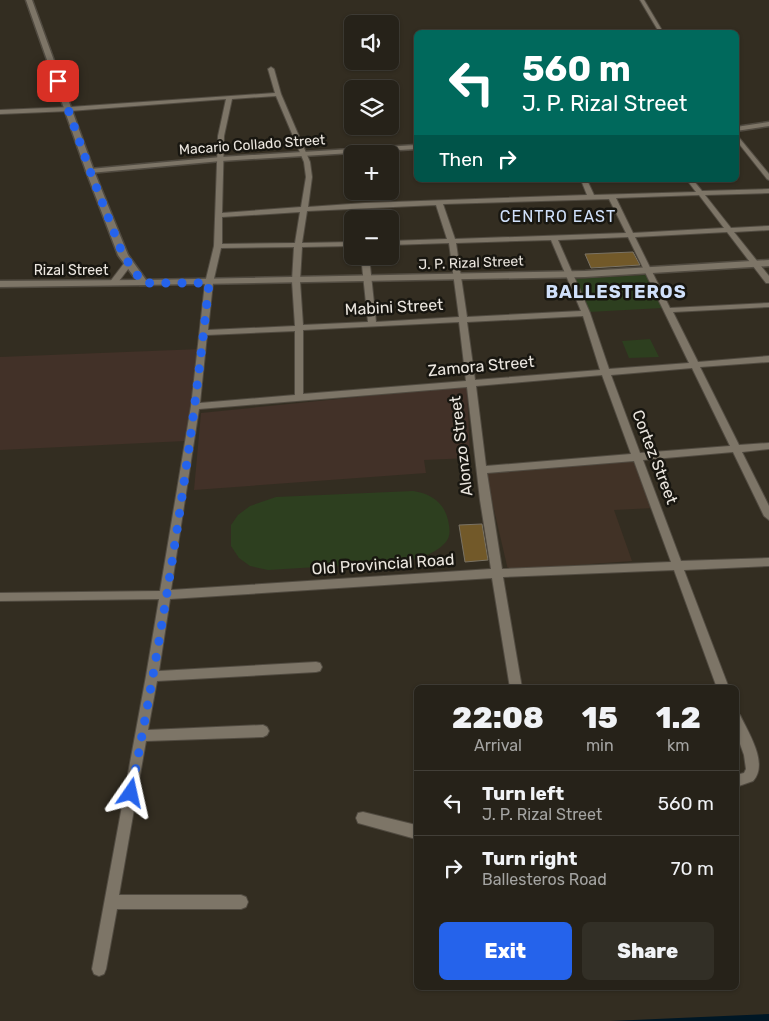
<!DOCTYPE html>
<html lang="en">
<head>
<meta charset="utf-8">
<style>
  body { margin:0; font-family:Rubik,sans-serif; background:#322f26; color:#f1f3f6; height:100vh; display:flex; flex-direction:column; font-size:19px; white-space:nowrap }
  * { box-sizing:border-box; margin:0 }
  p { font-size:16px; color:#a4a4a2 }
  .icon { flex:none; width:28px; height:28px; fill:none; stroke:currentColor; stroke-width:2; stroke-linecap:round; stroke-linejoin:round }
  .map { position:relative; flex:1; overflow:hidden }
  .drawer { position:absolute; left:414px; top:685px; width:325px; height:305px; display:flex; flex-direction:column; background:#262219; border-radius:8px; box-shadow:0 1px 4px #0004,0 0 0 1px #423f38 }
  .drawer>* { flex:none }
  .guide { position:absolute; left:414px; top:30px; width:325px; height:152px; border-radius:8px; box-shadow:0 1px 4px #0004,0 0 0 1px #423f38; background:#00695c; color:#fff; overflow:hidden }
  .controls { position:absolute; left:344px; top:15px; display:grid; gap:10px }
  .controls a { display:grid; place-items:center; width:55px; height:55px; border-radius:8px; background:#262219; box-shadow:0 1px 4px #0004,0 0 0 1px #423f38; font-size:25px }
  .pin { position:absolute; display:grid; place-items:center; width:42px; height:42px; color:#fff; margin:-21px; border-radius:10px; box-shadow:0 2px 8px #0006 }
  .me { position:absolute; width:55px; margin:-28px; rotate:11deg; stroke-linejoin:round; filter:drop-shadow(0 0 4px #0008) }
  .turn { display:flex; align-items:center; gap:18px; height:105px; padding:0 25px; font-size:22px }
  .turn .icon { width:65px; height:65px; stroke-width:2.5 }
  .turn b { display:block; font-size:35px; line-height:42px }
  .then { display:flex; align-items:center; height:48px; padding:0 25px; background:#0003; gap:10px; font-size:19px }
  .eta { display:flex; justify-content:space-evenly; align-items:center; height:85px; text-align:center }
  .eta b { font-size:30px; font-weight:800; line-height:35px }
  .action { display:flex; gap:10px; margin-top:auto; padding:10px 25px }
  .action a { flex:1; height:58px; border-radius:8px; background:#2563eb; color:#fff; font-size:20px; font-weight:800; line-height:58px; text-align:center }
  .action a+a { background:#322f26; color:#f1f3f6 }
  ul { padding:0; list-style:none }
  li { display:flex; align-items:center; gap:15px; height:65px; padding:0 25px; border-top:1px solid #423f38 }
  li div { flex:1 }
  li b { display:block; font-size:19px }
  li em { font-style:normal }
  .map>svg:first-child { display:block }
</style>
</head>
<body>
<div class="map">
<svg width="769" height="1021" viewBox="0 0 769 1021">
  <rect width="100%" height="100%" fill="#332d21"/>
  <path fill="#413226" d="M636,461L654,508L614,510L632,561L508,570L485,471Z"/>
  <g fill="#423128">
    <path d="M201,349L185,441L0,450V357Z"/>
    <path d="M467,386L470,458L424,460L426,473L194,490L201,413Z"/>
  </g>
  <g fill="#2d3f1f">
    <path d="M646,275L662,308L589,312L574,279Z"/>
    <path d="M650,339L659,357L629,358L622,341Z"/>
    <path d="M413,491C433,494 446,504 449,525C450,532 450,538 445,543C433,556 415,559 399,562L268,570L250,566L239,558L231,546V525L238,515L250,506L276,497Z"/>
  </g>
  <path fill="#001725" d="M769,1014V1021H611Z"/>
  <g fill="#725929" stroke="#797264">
    <path d="M633,252L640,265L591,268L585,254Z"/>
    <path d="M482,524L488,560L465,562L459,525Z"/>
  </g>
  <g fill="none" stroke-linecap="round" stroke-linejoin="round">
    <g stroke="#514b41" stroke-width="2">
      <g id="minor">
        <path d="M640,0H644L663,32H659Z"/>
        <path d="M271,67L274,69L281,94L310,162L312,177L308,207L365,203L587,195L581,180H587L594,195L696,192L687,180H693L702,191L769,189V193L705,195L731,228L769,226V230L734,232L769,276V283H766L727,232L635,237L670,308L769,303V307L673,312L698,362L769,356V362L700,367L739,445L769,443V449L742,452L769,506V520L764,516L733,452L643,460L681,561L769,558V566L684,570L729,688H717L674,570L503,577L522,688H510L492,578L170,599L159,671L316,662L320,663L322,667L320,671L316,672L157,681L148,730L263,725L267,727L269,731L267,735L263,737L146,741L119,895H241L246,897L248,902L246,907L241,909H117L106,969L104,974L99,976L94,974L92,969L146,676L159,599L0,601V593L160,591L191,406L205,283L214,246L218,136L226,99L70,111L0,114V110L70,107L275,93L268,69ZM276,96L304,162L306,177L301,207L222,213L224,136L232,99ZM699,195L724,228L633,233L616,198ZM609,199L626,233L455,239L443,204ZM436,205L447,239L390,241V245L449,243L459,317L376,322L369,256H361L368,322L303,325L300,281L302,247L352,246V242L302,243L307,211ZM300,212L295,243L222,244V217ZM628,237L689,363L609,369L590,313L558,240ZM551,240L581,311L467,317L456,243ZM294,247L292,281L295,326L208,330L213,283L221,248ZM583,316L600,370L475,380L467,322ZM459,322L466,381L303,394V330ZM295,331V395L200,403L207,335ZM692,368L730,446L640,453L611,375ZM602,375L631,454L486,466L476,386ZM467,387L480,500L491,569L171,590L199,409ZM634,461L671,562L502,569L487,473Z"/>
        <path d="M736,134L769,174V180L767,179L736,140Z"/>
        <path d="M125,262H128L132,264L116,285H110L109,283Z"/>
        <path d="M736,714L740,715C748,732 769,764 753,781L736,787V775L744,773L746,769L744,755L736,733Z"/>
        <path d="M363,812L416,825V839L358,823L356,818L358,813Z"/>
      </g>
    </g>
    <g stroke="#514b41" stroke-width="3">
      <g id="tertiary">
        <path d="M769,122V126L736,131V127Z"/>
        <path d="M416,145V149L221,161L90,173L86,171L90,169L221,157Z"/>
        <path d="M143,280L148,283L146,285L0,287V281Z"/>
      </g>
    </g>
    <g stroke="#514b41" stroke-width="3">
      <path id="secondary" d="M26,0H32L94,171L128,255L146,280L585,271L769,260V266L585,277L140,285L118,255L86,171Z"/>
    </g>
    <use href="#minor" fill="#7d7567" fill-rule="evenodd"/>
    <use href="#tertiary" fill="#7d7567" fill-rule="evenodd"/>
    <use href="#secondary" fill="#7d7567" fill-rule="evenodd"/>
  </g>
  <g fill="none" stroke-linecap="round" stroke-linejoin="round">
    <path stroke="#2563eb" stroke-width="9" stroke-dasharray="0 16.2" d="M58,81L90,171L123,255L143,283H209C191,454 164,624 131,793"/>
  </g>
  <g text-anchor="middle" dominant-baseline="central" stroke-width="5" stroke-linejoin="round" paint-order="stroke">
    <g font-size="14" fill="#ebe6df" stroke="#181610">
      <text transform="translate(252 145) rotate(-4)">Macario Collado Street</text>
      <text transform="translate(471 263) rotate(-2)">J. P. Rizal Street</text>
      <text x="71" y="270">Rizal Street</text>
    </g>
    <g font-size="16" letter-spacing="1" fill="#d0e0fa" stroke="#181610">
      <text x="558" y="216">CENTRO EAST</text>
    </g>
    <g font-size="16" fill="#ebe6df" stroke="#181610">
      <text transform="translate(394 307) rotate(-3)">Mabini Street</text>
      <text transform="translate(481 366) rotate(-5)">Zamora Street</text>
      <text transform="translate(461 446) rotate(-97)">Alonzo Street</text>
      <text transform="translate(655 457) rotate(69)">Cortez Street</text>
      <text transform="translate(383 564) rotate(-4)">Old Provincial Road</text>
    </g>
    <g font-size="18" font-weight="bold" letter-spacing="1" fill="#d0e0fa" stroke="#181610">
      <text x="616" y="292">BALLESTEROS</text>
    </g>
  </g>
</svg>
<div class="controls">
<a><svg class="icon" aria-label="sound" viewBox="0 0 24 24"><path d="M4 9h4l5-4v14l-5-4H4zM17 9q2 3 0 6"/></svg></a>
<a><svg class="icon" aria-label="layers" viewBox="0 0 24 24"><path d="M12 4l9 5-9 5-9-5zM3 14l9 5 9-5"/></svg></a>
<a>+</a>
<a>−</a>
</div>
<div class="pin" style="left:58px;top:81px;background:#d93025"><svg class="icon" aria-label="arrive" viewBox="0 0 24 24"><path d="M6 21V4h12l-3 4 3 4H6"/></svg></div>
<svg class="me" style="left:131px;top:793px" viewBox="-20 -20 40 40"><path d="M0-17L14 15 0 8-14 15z" fill="#2563eb" stroke="#fff" stroke-width="4"/></svg>
<div class="guide">
<div class="turn"><svg class="icon" aria-label="left" viewBox="0 0 24 24"><path d="M17 20v-9H6M10 6l-5 5 5 5"/></svg><div><b>560 m</b>J. P. Rizal Street</div></div>
<div class="then">Then<svg class="icon" aria-label="right" viewBox="0 0 24 24"><path d="M7 20v-9h11M14 6l5 5-5 5"/></svg></div>
</div>
<section class="drawer">
<div class="eta">
<div><b>22:08</b><p>Arrival</p></div>
<div><b>15</b><p>min</p></div>
<div><b>1.2</b><p>km</p></div>
</div>
<ul>
<li><svg class="icon" aria-label="left" viewBox="0 0 24 24"><path d="M17 20v-9H6M10 6l-5 5 5 5"/></svg><div><b>Turn left</b><p>J. P. Rizal Street</p></div><em>560 m</em></li>
<li><svg class="icon" aria-label="right" viewBox="0 0 24 24"><path d="M7 20v-9h11M14 6l5 5-5 5"/></svg><div><b>Turn right</b><p>Ballesteros Road</p></div><em>70 m</em></li>
</ul>
<div class="action"><a>Exit</a><a>Share</a></div>
</section>
</div>
</body>
</html>
